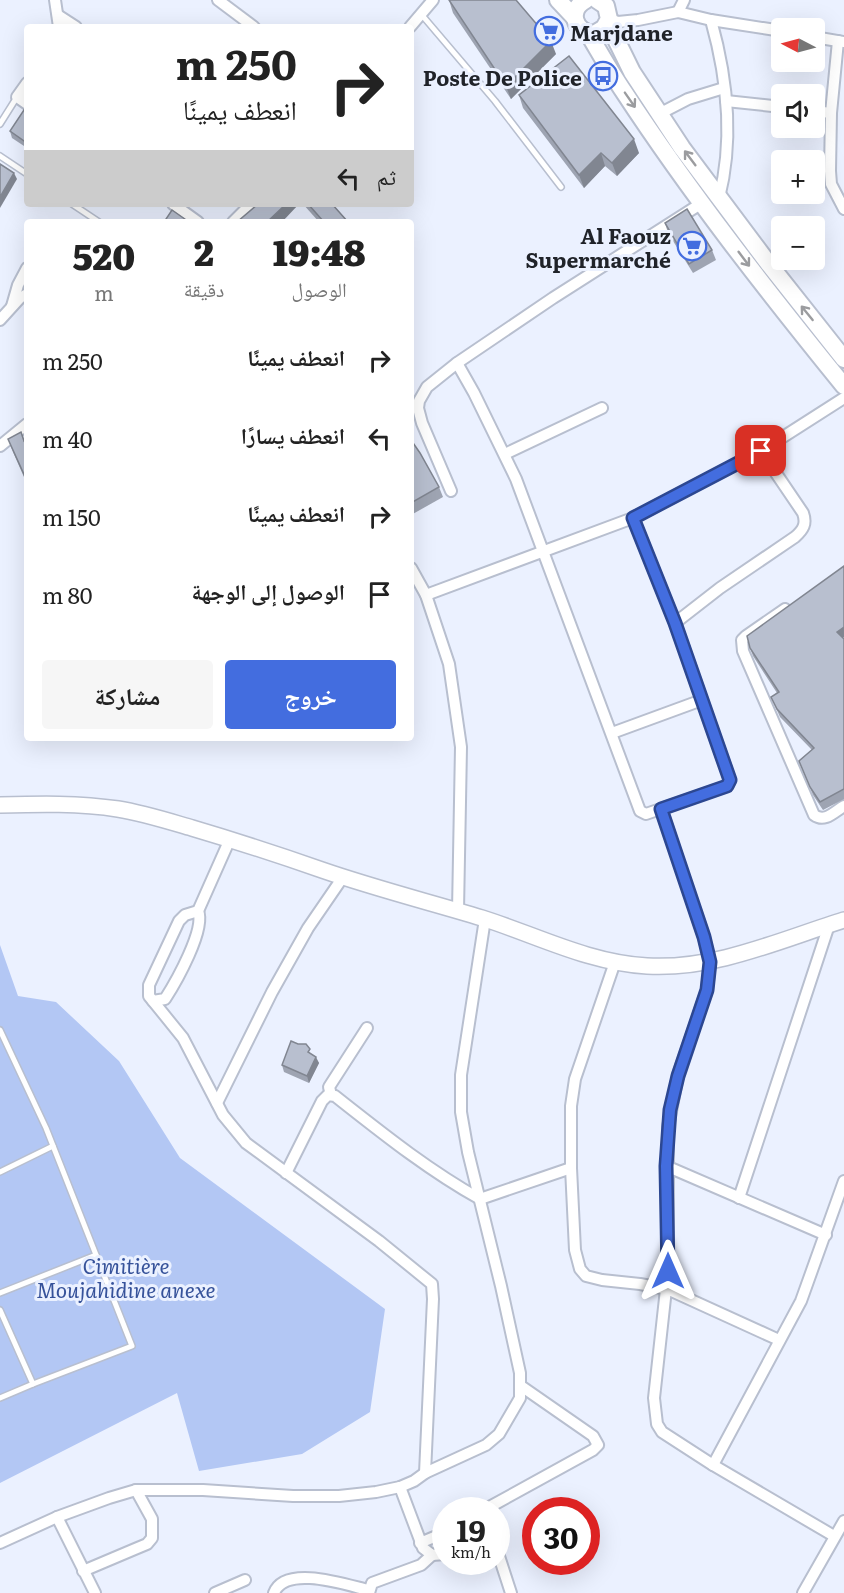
<!DOCTYPE html>
<html lang="ar">
<head>
<meta charset="utf-8">
<style>
  body { margin:0; font-family:Literata,"Noto Naskh Arabic",serif; background:#f6f6f6; color:#222; direction:rtl; height:100vh; display:flex; flex-direction:column; font-size:22px; white-space:nowrap }
  * { box-sizing:border-box; margin:0 }
  p { font-size:20px; color:#767676 }
  .icon { flex:none; width:33px; height:33px; fill:none; stroke:currentColor; stroke-width:2; stroke-linecap:round; stroke-linejoin:round }
  .map { position:relative; flex:1; overflow:hidden; direction:ltr }
  .side { position:absolute; left:24px; top:219px; width:390px; height:522px; display:flex; flex-direction:column; background:#fff; border-radius:6px; box-shadow:0 6px 24px #0002; direction:rtl }
  .side>* { flex:none }
  .hud { position:absolute; left:24px; top:24px; width:390px; height:183px; border-radius:6px; box-shadow:0 6px 24px #0002; direction:rtl; background:#fff; color:#222; overflow:hidden }
  .needle { width:39px; rotate:276deg }
  .tools { position:absolute; left:771px; top:18px; display:grid; gap:12px }
  .tools a { display:grid; place-items:center; width:54px; height:54px; border-radius:6px; background:#fff; box-shadow:0 6px 24px #0002; font-size:30px }
  .speed { position:absolute; left:432px; top:1497px; display:flex; gap:12px; font-size:30px; font-weight:700; text-align:center }
  .speed>* { display:grid; place-content:center; width:78px; height:78px; border-radius:50%; background:#fff; box-shadow:0 6px 24px #0002; line-height:1 }
  .speed small { font-size:15px; font-weight:400 }
  .speed .limit { border:9px solid #d22; background:#fff; color:#111 }
  .pin { position:absolute; display:grid; place-items:center; width:51px; height:51px; color:#fff; margin:-26px; border-radius:12px; box-shadow:0 3px 9px #0006 }
  .me { position:absolute; width:66px; margin:-33px; rotate:0deg; stroke-linejoin:round; filter:drop-shadow(0 0 4px #0008) }
  .turn { display:flex; align-items:center; gap:21px; height:126px; padding:0 18px; font-size:27px }
  .turn .icon { width:78px; height:78px; stroke-width:2.5 }
  .turn b { display:block; font-size:42px; line-height:51px }
  .then { display:flex; align-items:center; height:57px; padding:0 18px; background:#0003; gap:12px; font-size:22px }
  .eta { display:flex; justify-content:space-evenly; align-items:center; height:102px; text-align:center }
  .eta b { font-size:36px; font-weight:800; line-height:42px }
  .primary-button { display:flex; gap:12px; margin-top:auto; padding:12px 18px }
  .primary-button a { flex:1; height:69px; border-radius:6px; background:#436ddf; color:#fff; font-size:24px; font-weight:800; line-height:69px; text-align:center }
  .primary-button a+a { background:#f6f6f6; color:#222 }
  ul { padding:0; list-style:none }
  li { display:flex; align-items:center; gap:18px; height:78px; padding:0 18px }
  li div { flex:1 }
  li b { display:block; font-size:22px }
  li em { font-style:normal }
  .map>svg:first-child { display:block }
</style>
</head>
<body>
<div class="map">
<svg width="844" height="1593" viewBox="0 0 844 1593">
  <rect width="100%" height="100%" fill="#ebf1ff"/>
  <path fill="#b3c7f4" d="M0,945L18,996L56,1002L119,1061L180,1158L385,1309L370,1412L302,1454L199,1471L177,1393L0,1483Z"/>
  <g fill="none" stroke-linecap="round" stroke-linejoin="round">
    <g stroke="#b8bfcf" stroke-width="8">
      <g id="lane">
        <path d="M421,14L495,101L561,187"/>
        <path d="M0,124L17,97"/>
        <path d="M0,156L27,174"/>
        <path d="M72,204L99,222"/>
        <path d="M0,1030L46,1128L132,1346L33,1384L0,1310"/>
        <path d="M0,1172L53,1146"/>
        <path d="M0,1293L96,1255"/>
        <path d="M0,1398L33,1384"/>
      </g>
    </g>
    <g stroke="#b8bfcf" stroke-width="14">
      <g id="street">
        <path d="M55,0L59,27"/>
        <path d="M218,0L254,27"/>
        <path d="M678,12L684,0"/>
        <path d="M59,16L76,27"/>
        <path d="M609,19L618,22L638,20L678,12L711,20L782,31"/>
        <path d="M711,20C727,77 734,140 719,198"/>
        <path d="M410,27L433,0"/>
        <path d="M814,37L844,42"/>
        <path d="M838,41L831,113L830,171L831,184L844,209"/>
        <path d="M27,83L17,97L27,104"/>
        <path d="M726,101L782,107"/>
        <path d="M814,111L831,113"/>
        <path d="M659,114L688,99L724,88"/>
        <path d="M173,204L198,222"/>
        <path d="M233,222L251,204"/>
        <path d="M12,306L18,285L27,268"/>
        <path d="M0,320L20,298L27,294"/>
        <path d="M457,363L474,393L516,479L640,811L646,814L727,786L730,780L675,623L633,518"/>
        <path d="M0,446L27,424"/>
        <path d="M505,454L602,408"/>
        <path d="M451,491L422,423L418,408L419,401L427,387L457,363L553,298L702,203"/>
        <path d="M411,568L426,595L449,664L461,747L458,911"/>
        <path d="M426,595L633,518L761,451L844,398"/>
        <path d="M785,609L746,636L742,640L743,651L814,815C825,823 834,812 844,806"/>
        <path d="M675,623L720,588L795,537C803,530 807,524 803,513L761,451"/>
        <path d="M612,733L702,700"/>
        <path d="M661,809L704,937L710,962L707,990L678,1075L668,1127V1271L654,1398L657,1424L662,1432L713,1465L834,1536"/>
        <path d="M230,839L198,911L185,915L179,921L149,985V996L183,1038L223,1115L246,1143L379,1241L432,1284L433,1299L425,1473"/>
        <path d="M615,962L575,1079L571,1106V1168L575,1250L580,1269L586,1276L602,1280L640,1284L667,1289L779,1340"/>
        <path d="M153,1001L165,999C176,982 206,929 198,911"/>
        <path d="M331,1095L329,1087L367,1028"/>
        <path d="M217,1103L272,992L308,928L343,877"/>
        <path d="M666,1166L826,1235"/>
        <path d="M286,1173L322,1101L328,1095L335,1096C382,1133 428,1170 480,1199L571,1168"/>
        <path d="M739,1198L829,925"/>
        <path d="M713,1465L801,1301L844,1181"/>
        <path d="M400,1487L423,1548L432,1555L446,1554"/>
        <path d="M484,1510L593,1450L598,1445L593,1436L521,1386"/>
        <path d="M57,1517L95,1593"/>
        <path d="M0,1543L57,1517L109,1498L136,1490H203L293,1496H339L376,1492L400,1487L414,1481L425,1473L486,1445L499,1434L520,1398V1373L501,1286L468,1152L461,1112V1075L485,919"/>
        <path d="M420,1543L446,1532"/>
        <path d="M496,1547L511,1593"/>
        <path d="M83,1571L135,1549L147,1544L152,1538V1519L136,1490"/>
        <path d="M215,1593L245,1580"/>
        <path d="M274,1593C285,1564 347,1585 368,1590"/>
        <path d="M369,1593L372,1583L421,1565L432,1555"/>
        <path d="M803,1593L844,1521"/>
      </g>
    </g>
    <g stroke="#b8bfcf" stroke-width="18">
      <path id="secondary" d="M0,805C39,804 79,803 118,809C143,813 168,821 192,828C236,841 279,855 322,870C374,888 429,902 482,918C536,935 589,963 647,966C715,970 780,940 844,920"/>
    </g>
    <g stroke="#b8bfcf" stroke-width="20">
      <g id="primary">
        <path d="M558,0L574,17"/>
        <path d="M586,0C567,10 574,32 594,34L604,28L609,19L606,6L597,0"/>
        <path d="M608,23L632,72L682,148L768,263L844,359"/>
        <path d="M588,33C600,53 611,73 624,92C691,194 767,291 844,386"/>
      </g>
    </g>
    <use href="#lane" stroke="#fff" stroke-width="5"/>
    <use href="#street" stroke="#fff" stroke-width="10"/>
    <use href="#secondary" stroke="#fff" stroke-width="15"/>
    <use href="#primary" stroke="#fff" stroke-width="16"/>
  </g>
  <g fill="#9ea4b2">
    <path d="M449,0L556,54L511,99L453,13Z"/>
    <path d="M519,95L639,153L617,176L605,166L584,188L523,108Z"/>
    <path d="M27,113V148L12,138L10,131Z"/>
    <path d="M303,204H332L348,222H319Z"/>
    <path d="M665,223L712,250L716,260L693,273L668,233Z"/>
    <path d="M8,439L24,441L27,439V484L13,452Z"/>
    <path d="M411,440L439,487L443,497L411,515Z"/>
    <path d="M844,566V637L843,638L844,639V799L823,810L813,795L799,761L812,750L780,717L771,697L777,693L753,656L750,648Z"/>
    <path d="M312,1054L319,1063L309,1083L284,1072L282,1065Z"/>
  </g>
  <g fill="#818691">
    <path d="M551,41L556,54L511,99L506,86Z"/>
    <path d="M634,139L639,153L617,176L612,163Z"/>
    <path d="M601,153L605,166L584,188L579,175Z"/>
    <path d="M14,173L17,179L0,208V197Z"/>
    <path d="M286,204H299L282,222H267Z"/>
    <path d="M411,292L414,300L411,303Z"/>
    <path d="M844,627V637L840,639L837,632Z"/>
    <path d="M316,1057L319,1063L309,1083L307,1076Z"/>
  </g>
  <g fill="#b8bfcf" stroke="#818691" stroke-width="1.5">
    <path d="M449,0H516L551,41L506,86Z"/>
    <path d="M569,56L634,139L612,163L601,153L579,175L519,95Z"/>
    <path d="M24,110L27,113V143L10,131Z"/>
    <path d="M0,164L14,173L0,197Z"/>
    <path d="M258,204H286L267,222H237Z"/>
    <path d="M308,204H332L348,222H324Z"/>
    <path d="M687,209L712,250L689,264L665,223Z"/>
    <path d="M172,210L189,222H164Z"/>
    <path d="M21,432L24,441L27,439V481L8,439Z"/>
    <path d="M411,440L420,453L439,487L411,503Z"/>
    <path d="M844,566V627L837,632L844,639V789L820,802L810,787L799,761L814,748L777,709L771,697L779,692L750,648L747,636Z"/>
    <path d="M291,1041L298,1044H306L310,1049L308,1052L316,1057L307,1076L282,1065Z"/>
  </g>
  <defs><path id="oneway-shaft" d="M-6 0H5M1.5-3L5.5 0L1.5 3" fill="none" stroke-width="1.6" stroke-linecap="round" stroke-linejoin="round" transform="scale(1.5)"/></defs>
  <g stroke="#9b9c9f">
    <use href="#oneway-shaft" transform="translate(630 100) rotate(55)"/>
    <use href="#oneway-shaft" transform="translate(690 158) rotate(-127)"/>
    <use href="#oneway-shaft" transform="translate(744 259) rotate(53)"/>
    <use href="#oneway-shaft" transform="translate(807 313) rotate(-129)"/>
  </g>
  <g fill="none" stroke-linecap="round" stroke-linejoin="round">
    <g stroke="#2c4791" stroke-width="15">
      <path id="route" d="M668,1271L666,1166L670,1110L678,1076L707,990L710,962L704,937L661,809L727,786L730,780L675,623L633,518L761,451"/>
    </g>
    <use href="#route" stroke="#436ddf" stroke-width="10"/>
  </g>
  <defs>
    <g id="supermarket-ring" transform="scale(1.5)"><circle r="9.5" fill="#ebf1ff" stroke="#436ddf" stroke-width="1.5"/><path d="M-6-5.5h2.5l.6 2H6L4.5 2H-2.5L-4.4-4H-6ZM-1.5 3.2a1.3 1.3 0 1 0 .1 0ZM3 3.2a1.3 1.3 0 1 0 .1 0Z" fill="#436ddf"/></g>
    <g id="bus-ring" transform="scale(1.5)"><circle r="9.5" fill="#ebf1ff" stroke="#436ddf" stroke-width="1.5"/><path d="M-5-6H5V4H4V6H2V4H-2V6H-4V4H-5ZM-3.5-4V0h7V-4ZM-3.5 1.2v1.5H-2V1.2ZM2 1.2v1.5H3.5V1.2Z" fill="#436ddf"/></g>
  </defs>
  <g fill-rule="evenodd">
    <use href="#supermarket-ring" x="549" y="31"/>
    <use href="#bus-ring" x="603" y="76"/>
    <use href="#supermarket-ring" x="692" y="246"/>
  </g>
  <g text-anchor="middle" dominant-baseline="central" stroke-width="6" stroke-linejoin="round" paint-order="stroke">
    <g font-size="21" font-weight="bold" fill="#202329" stroke="#ebf1ff" text-anchor="end">
      <text x="570" y="31" text-anchor="start">Marjdane</text>
      <text x="582" y="76">Poste De Police</text>
      <text x="671" y="234">Al Faouz<tspan x="671" dy="24">Supermarché</tspan></text>
    </g>
    <g font-size="21" font-style="italic" fill="#36529a" stroke="#ebf1ff">
      <text x="126" y="1264">Cimitière<tspan x="126" dy="24">Moujahidine anexe</tspan></text>
    </g>
  </g>
</svg>
<div class="tools">
<a><svg class="needle" viewBox="-14 -14 28 28"><path d="M0-13l5 13h-10z" fill="#e53935"/><path d="M0 13l5-13h-10z" fill="#767676"/></svg></a>
<a><svg class="icon" aria-label="sound" viewBox="0 0 24 24"><path d="M4 9h4l5-4v14l-5-4H4zM17 9q2 3 0 6"/></svg></a>
<a>+</a>
<a>−</a>
</div>
<div class="speed"><div>19<small>km/h</small></div><div class="limit">30</div></div>
<div class="pin" style="left:761px;top:451px;background:#d93025"><svg class="icon" aria-label="arrive" viewBox="0 0 24 24"><path d="M6 21V4h12l-3 4 3 4H6"/></svg></div>
<svg class="me" style="left:668px;top:1271px" viewBox="-20 -20 40 40"><path d="M0-17L14 15 0 8-14 15z" fill="#436ddf" stroke="#fff" stroke-width="4"/></svg>
<div class="hud">
<div class="turn"><svg class="icon" aria-label="right" viewBox="0 0 24 24"><path d="M7 20v-9h11M14 6l5 5-5 5"/></svg><div><b>250 m</b>انعطف يمينًا</div></div>
<div class="then">ثم<svg class="icon" aria-label="left" viewBox="0 0 24 24"><path d="M17 20v-9H6M10 6l-5 5 5 5"/></svg></div>
</div>
<section class="side">
<div class="eta">
<div><b>19:48</b><p>الوصول</p></div>
<div><b>2</b><p>دقيقة</p></div>
<div><b>520</b><p>m</p></div>
</div>
<ul>
<li><svg class="icon" aria-label="right" viewBox="0 0 24 24"><path d="M7 20v-9h11M14 6l5 5-5 5"/></svg><div><b>انعطف يمينًا</b></div><em>250 m</em></li>
<li><svg class="icon" aria-label="left" viewBox="0 0 24 24"><path d="M17 20v-9H6M10 6l-5 5 5 5"/></svg><div><b>انعطف يسارًا</b></div><em>40 m</em></li>
<li><svg class="icon" aria-label="right" viewBox="0 0 24 24"><path d="M7 20v-9h11M14 6l5 5-5 5"/></svg><div><b>انعطف يمينًا</b></div><em>150 m</em></li>
<li><svg class="icon" aria-label="arrive" viewBox="0 0 24 24"><path d="M6 21V4h12l-3 4 3 4H6"/></svg><div><b>الوصول إلى الوجهة</b></div><em>80 m</em></li>
</ul>
<div class="primary-button"><a>خروج</a><a>مشاركة</a></div>
</section>
</div>
</body>
</html>
